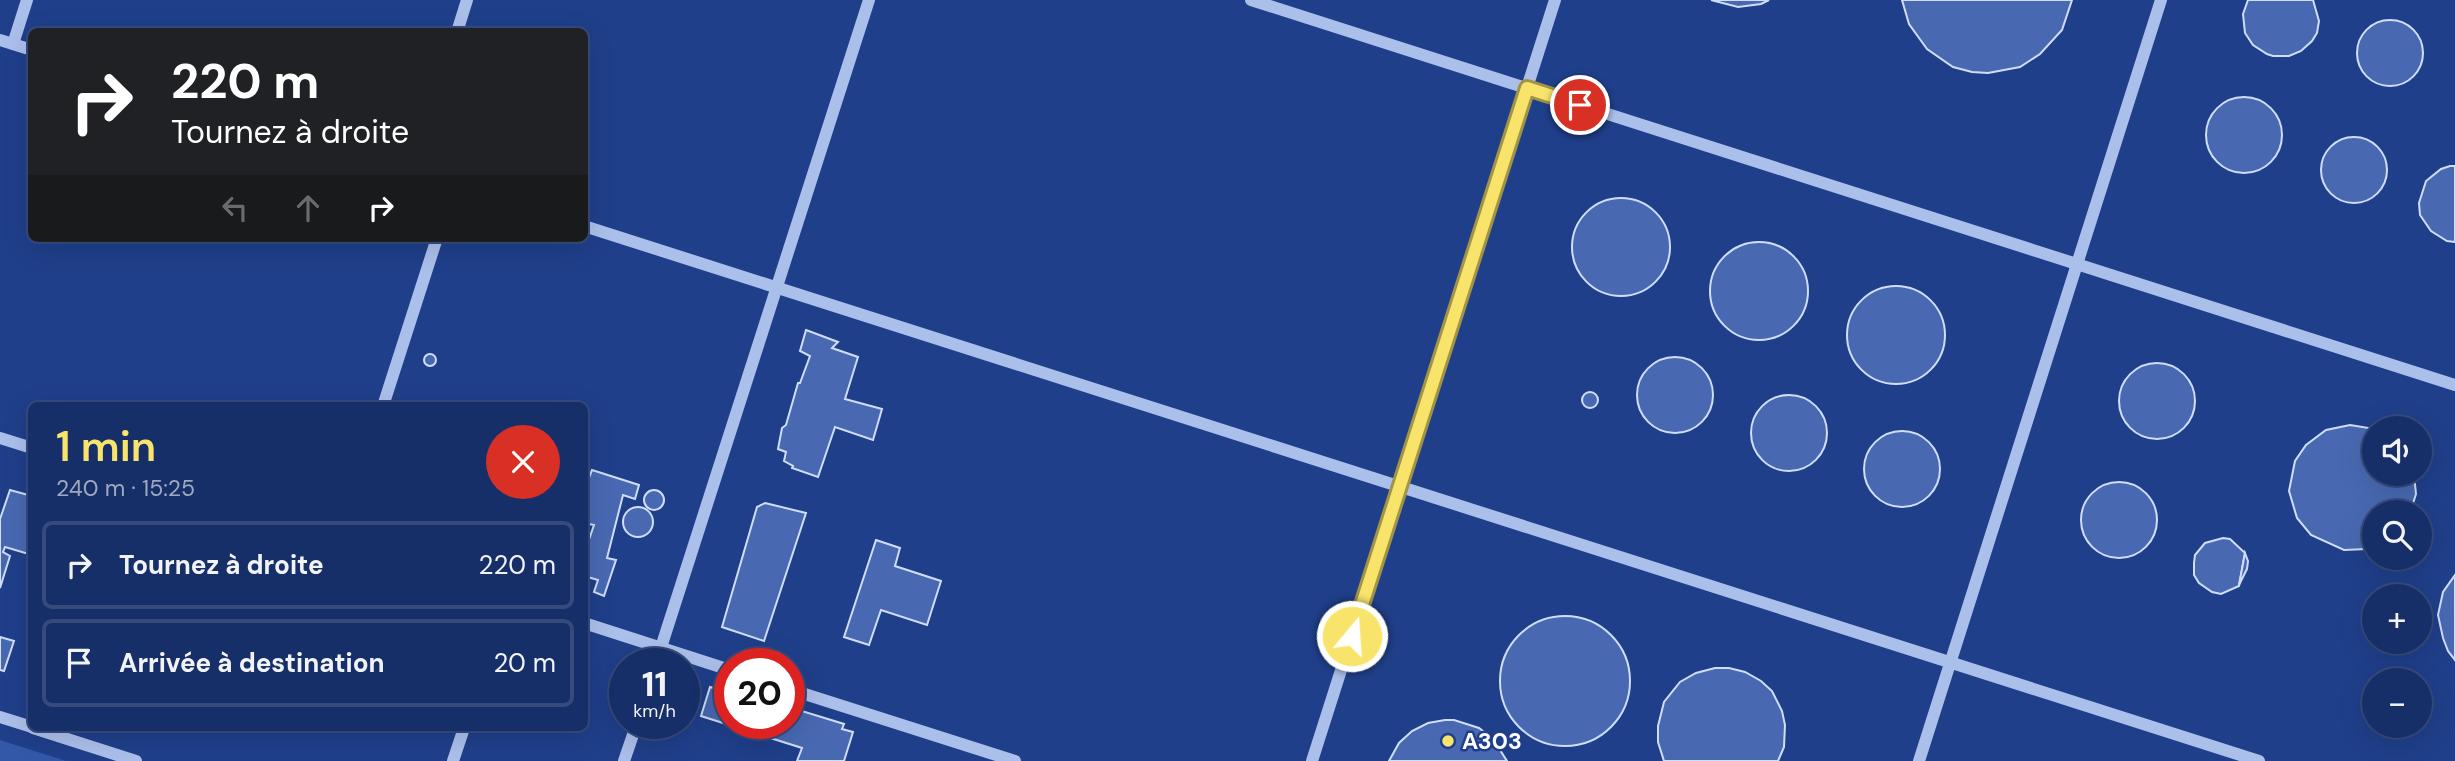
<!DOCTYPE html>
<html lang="fr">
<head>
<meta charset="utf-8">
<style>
  body { margin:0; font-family:"DM Sans",sans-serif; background:#243b71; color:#f1f3f6; height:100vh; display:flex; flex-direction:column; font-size:26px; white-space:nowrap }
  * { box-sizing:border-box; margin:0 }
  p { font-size:23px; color:#9ea9c0 }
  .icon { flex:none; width:38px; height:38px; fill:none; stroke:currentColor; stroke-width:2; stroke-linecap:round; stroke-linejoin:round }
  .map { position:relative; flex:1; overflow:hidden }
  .details { position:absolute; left:28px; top:402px; width:560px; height:329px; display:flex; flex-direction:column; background:#172f68; border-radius:10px; box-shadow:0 7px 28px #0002,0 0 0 2px #364a7c }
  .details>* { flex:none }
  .hud { position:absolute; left:28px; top:28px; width:560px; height:214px; border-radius:10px; box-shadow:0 7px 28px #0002,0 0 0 2px #364a7c; background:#202124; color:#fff; overflow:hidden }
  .buttons { position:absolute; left:2362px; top:416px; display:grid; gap:14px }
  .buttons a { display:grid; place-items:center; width:70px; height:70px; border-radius:50%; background:#172f68; box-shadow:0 7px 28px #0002,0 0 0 2px #364a7c; font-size:35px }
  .speed { position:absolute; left:609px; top:648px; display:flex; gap:14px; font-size:35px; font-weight:700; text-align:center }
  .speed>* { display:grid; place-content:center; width:91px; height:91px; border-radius:50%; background:#172f68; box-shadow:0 7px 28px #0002,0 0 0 2px #364a7c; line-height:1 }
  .speed small { font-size:18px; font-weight:400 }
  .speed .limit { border:10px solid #d22; background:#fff; color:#111 }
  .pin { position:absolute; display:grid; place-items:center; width:60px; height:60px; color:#fff; margin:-30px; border:4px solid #fff; border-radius:50%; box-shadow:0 2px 7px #0007 }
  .me { position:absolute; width:77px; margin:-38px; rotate:18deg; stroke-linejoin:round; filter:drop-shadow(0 0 5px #0008) }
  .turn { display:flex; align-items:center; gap:24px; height:147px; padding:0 28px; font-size:32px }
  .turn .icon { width:91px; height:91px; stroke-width:2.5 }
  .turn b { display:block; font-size:49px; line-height:60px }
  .lanes { display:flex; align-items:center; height:66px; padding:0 28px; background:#0003; justify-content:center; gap:35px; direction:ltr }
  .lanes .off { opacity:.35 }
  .round { display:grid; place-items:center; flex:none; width:74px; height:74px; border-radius:37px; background:#243b71 }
  .head { display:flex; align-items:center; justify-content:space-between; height:119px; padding:0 28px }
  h1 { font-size:42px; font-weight:600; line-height:52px; color:#f9e46b }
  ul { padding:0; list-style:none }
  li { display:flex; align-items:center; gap:21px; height:88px; margin:0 14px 10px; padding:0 14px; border:4px solid #364a7c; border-radius:10px }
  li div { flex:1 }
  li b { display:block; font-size:26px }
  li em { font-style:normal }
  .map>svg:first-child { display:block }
</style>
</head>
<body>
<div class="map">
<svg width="2455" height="761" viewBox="0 0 2455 761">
  <rect width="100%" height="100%" fill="#1f3f8a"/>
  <path fill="#3358a8" d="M0,740L66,761H0Z"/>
  <g fill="#4869b2" stroke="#d0ddf8" stroke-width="2">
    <path d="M1711,0H1769L1761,4L1738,7Z"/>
    <path d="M1902,0H2072L2062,30L2040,54L2020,67L1988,73L1972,72L1953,67L1927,49L1909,24Z"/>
    <path d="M2248,0H2313L2319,21L2317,33L2312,41L2301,51L2289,56H2273L2267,54L2253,45L2245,33L2243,14Z"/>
    <circle cx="2390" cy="53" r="33"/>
    <circle cx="2244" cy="135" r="38"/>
    <circle cx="2354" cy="170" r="33"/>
    <path d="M2450,166H2455V242L2447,241L2431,231L2420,215L2419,203L2426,181L2441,169Z"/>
    <circle cx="1621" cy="247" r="49"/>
    <circle cx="1759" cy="291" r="49"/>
    <circle cx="1896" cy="335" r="49"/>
    <path d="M806,330L838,342L832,348L858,357L845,399L882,409L873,440L835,427L818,477L792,468L793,466L784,461L786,452L778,449L782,428L786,425L798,383H800L810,356L800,351Z"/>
    <circle cx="430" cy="360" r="6"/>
    <circle cx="1675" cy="395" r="38"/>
    <circle cx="2157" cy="401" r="38"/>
    <circle cx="1590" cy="400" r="8"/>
    <circle cx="1789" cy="433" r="38"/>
    <path d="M2350,425L2375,429V474L2414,475L2416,494L2410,513H2375V546L2367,549L2344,550L2311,535L2297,518L2289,491L2295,461L2306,445L2326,430Z"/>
    <circle cx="1902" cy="469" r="38"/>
    <path d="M592,470L639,485L635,499L623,495L607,558L616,560L604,596L594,592L598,580L584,576V554L594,525L584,523V491Z"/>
    <circle cx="2119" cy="520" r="38"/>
    <circle cx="654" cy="500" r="10"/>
    <path d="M10,490L32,496V555L5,547L3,552L10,556L0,588V519Z"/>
    <path d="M765,503L806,513L764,641L722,627L757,507Z"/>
    <circle cx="638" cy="522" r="15"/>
    <path d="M2223,538L2230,539L2245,553L2239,586L2221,594L2212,592L2199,583L2194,575V563L2195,555L2205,543Z"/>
    <path d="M876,540L900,548L895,566L941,581L927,625L881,610L869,645L844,637Z"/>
    <path d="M2245,553L2248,561L2247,569L2239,585Z"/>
    <path d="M2455,575V660L2448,651L2443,638L2438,615L2443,592Z"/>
    <circle cx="1565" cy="681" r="65"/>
    <path d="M0,637L14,641L4,671L0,670Z"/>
    <path d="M1715,668H1729L1745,672L1761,681L1772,691L1782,711L1785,725L1784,747L1778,761H1664L1658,742V726L1664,702L1680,682L1696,673Z"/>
    <path d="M710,687L730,693V723H789V707L844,724L842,729L853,732L844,761H797L802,748L701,716Z"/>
    <path d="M1445,720H1454L1479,728L1493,739L1507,761H1389L1399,743L1412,731L1428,723Z"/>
  </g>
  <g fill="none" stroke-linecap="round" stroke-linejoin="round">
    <g stroke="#abbfeb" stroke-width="12">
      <path d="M1251,0L2455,385"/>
      <path d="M457,32L467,0"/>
      <path d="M0,40L32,50"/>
      <path d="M13,44L27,0"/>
      <path d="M584,226L2259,761"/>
      <path d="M383,406L437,238"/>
      <path d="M0,438L32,448"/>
      <path d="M584,623L730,670"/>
      <path d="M656,663L869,0"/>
      <path d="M789,689L1015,761"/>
      <path d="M0,717L32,727"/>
      <path d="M33,728L136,761"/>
      <path d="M453,761L464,728"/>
      <path d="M624,761L637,723"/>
      <path d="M1312,761L1555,0"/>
      <path d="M1919,761L2161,0"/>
    </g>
  </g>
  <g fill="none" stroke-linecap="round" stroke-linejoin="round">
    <g stroke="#a29446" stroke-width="18">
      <path id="route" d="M1352,636L1527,88L1580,105"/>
    </g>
    <use href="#route" stroke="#f9e46b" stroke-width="12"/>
  </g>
  <circle fill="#f9e46b" stroke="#1f3f8a" stroke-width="2.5" cx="1448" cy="741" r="7"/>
  <g text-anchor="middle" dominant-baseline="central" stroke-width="5" stroke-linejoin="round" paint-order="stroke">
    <g font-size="23" font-weight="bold" fill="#fff" stroke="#1f3f8a" text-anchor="start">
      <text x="1462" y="741">A303</text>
    </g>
  </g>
</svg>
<div class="buttons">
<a><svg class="icon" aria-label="sound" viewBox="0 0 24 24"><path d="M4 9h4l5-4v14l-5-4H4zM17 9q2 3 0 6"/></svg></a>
<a><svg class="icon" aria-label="search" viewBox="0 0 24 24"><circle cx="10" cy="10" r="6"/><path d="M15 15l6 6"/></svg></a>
<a>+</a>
<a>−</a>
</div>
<div class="speed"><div>11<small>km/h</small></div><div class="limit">20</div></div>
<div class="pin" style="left:1580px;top:105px;background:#d93025"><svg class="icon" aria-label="arrive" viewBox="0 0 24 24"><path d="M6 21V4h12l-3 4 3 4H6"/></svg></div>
<svg class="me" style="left:1352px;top:636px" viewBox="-20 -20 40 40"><circle r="17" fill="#f9e46b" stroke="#fff" stroke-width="3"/><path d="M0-11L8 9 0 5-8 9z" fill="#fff"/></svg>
<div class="hud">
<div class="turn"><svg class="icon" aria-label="right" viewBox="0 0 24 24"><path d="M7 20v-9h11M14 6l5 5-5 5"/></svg><div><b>220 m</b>Tournez à droite</div></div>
<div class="lanes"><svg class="icon off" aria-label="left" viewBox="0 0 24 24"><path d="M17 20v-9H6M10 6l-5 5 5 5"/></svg><svg class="icon off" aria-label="ahead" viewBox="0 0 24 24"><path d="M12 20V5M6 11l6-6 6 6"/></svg><svg class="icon" aria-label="right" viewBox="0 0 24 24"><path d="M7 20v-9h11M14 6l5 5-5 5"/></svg></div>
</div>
<section class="details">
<div class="head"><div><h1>1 min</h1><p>240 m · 15:25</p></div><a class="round" style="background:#d93025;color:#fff"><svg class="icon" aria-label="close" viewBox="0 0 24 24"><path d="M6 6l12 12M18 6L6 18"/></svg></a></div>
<ul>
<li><svg class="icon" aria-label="right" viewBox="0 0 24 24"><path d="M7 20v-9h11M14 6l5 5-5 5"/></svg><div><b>Tournez à droite</b></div><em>220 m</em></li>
<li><svg class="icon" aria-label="arrive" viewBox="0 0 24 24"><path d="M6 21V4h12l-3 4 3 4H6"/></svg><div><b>Arrivée à destination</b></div><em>20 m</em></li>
</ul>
</section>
</div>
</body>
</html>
